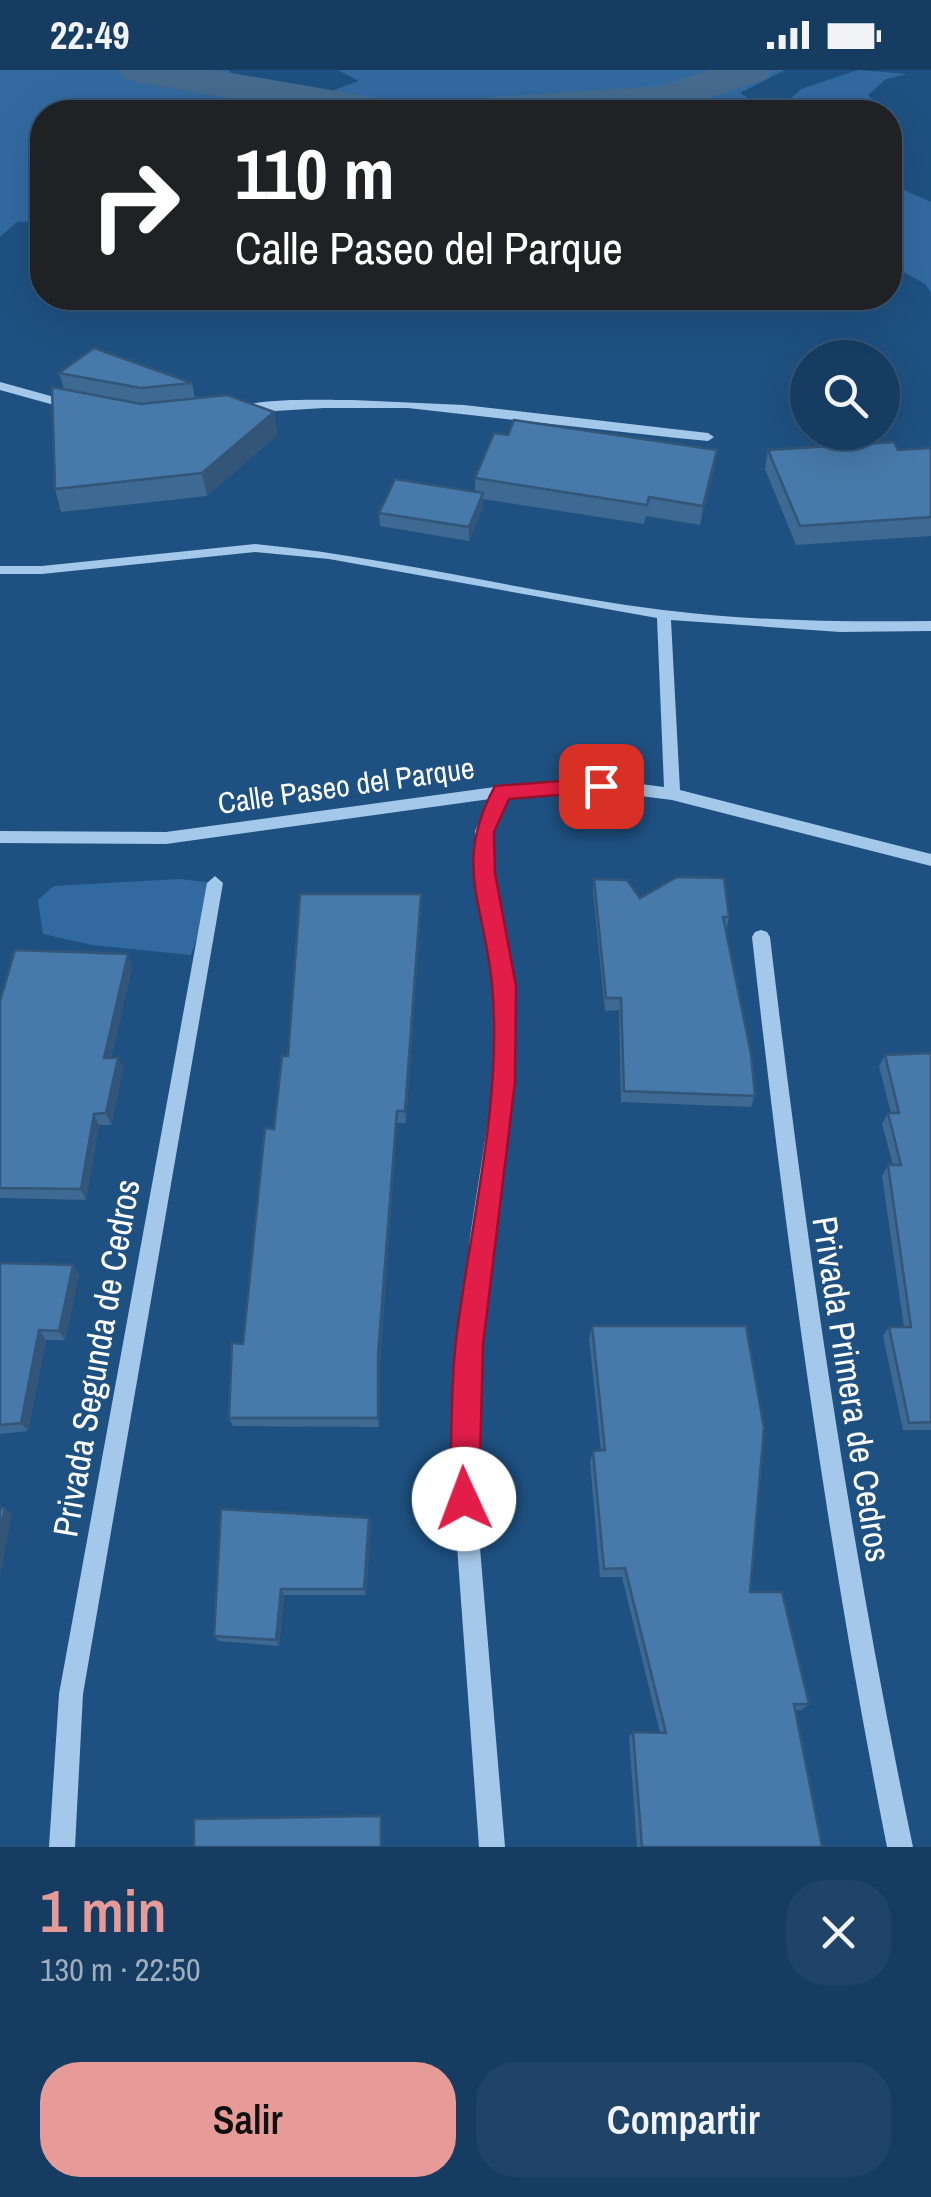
<!DOCTYPE html>
<html lang="es">
<head>
<meta charset="utf-8">
<style>
  body { margin:0; font-family:"Archivo Narrow",sans-serif; background:#1f4467; color:#f1f3f6; height:100vh; display:flex; flex-direction:column; font-size:38px; white-space:nowrap }
  * { box-sizing:border-box; margin:0 }
  p { font-size:32px; color:#9eaebd }
  .icon { flex:none; width:55px; height:55px; fill:none; stroke:currentColor; stroke-width:2; stroke-linecap:round; stroke-linejoin:round }
  .map { position:relative; height:1777px; overflow:hidden }
  .sheet { display:flex; flex-direction:column; background:#163d61; flex:1 }
  .sheet>* { flex:none }
  .top-card { position:absolute; left:30px; top:30px; width:872px; height:210px; border-radius:40px; box-shadow:0 10px 40px #0002,0 0 0 2px #355676; background:#202124; color:#fff; overflow:hidden }
  .fabs { position:absolute; left:790px; top:270px; display:grid; gap:20px }
  .fabs a { display:grid; place-items:center; width:110px; height:110px; border-radius:50%; background:#163d61; box-shadow:0 10px 40px #0002,0 0 0 2px #355676; font-size:50px }
  .pin { position:absolute; display:grid; place-items:center; width:85px; height:85px; color:#fff; margin:-42px; border-radius:20px; box-shadow:0 5px 15px #0006 }
  .me { position:absolute; width:110px; margin:-55px; rotate:358deg; stroke-linejoin:round; filter:drop-shadow(0 0 8px #0008) }
  .turn { display:flex; align-items:center; gap:35px; height:210px; padding:0 40px; font-size:45px }
  .turn .icon { width:130px; height:130px; stroke-width:2.5 }
  .turn b { display:block; font-size:70px; line-height:85px }
  .round { display:grid; place-items:center; flex:none; width:105px; height:105px; border-radius:40px; background:#1f4467 }
  .summary { display:flex; align-items:center; justify-content:space-between; height:170px; padding:0 40px }
  h1 { font-size:60px; font-weight:600; line-height:75px; color:#e69b98 }
  .action { display:flex; gap:20px; margin-top:auto; padding:20px 40px }
  .action a { flex:1; height:115px; border-radius:40px; background:#e69b98; color:#111; font-size:40px; font-weight:600; line-height:115px; text-align:center }
  .action a+a { background:#1f4467; color:#f1f3f6 }
  .status { display:flex; justify-content:space-between; align-items:center; height:70px; padding:0 50px; background:#163d61; direction:ltr }
  .status svg { height:28px; fill:currentColor }
  .map>svg:first-child { display:block }
</style>
</head>
<body>
<div class="status"><b>22:49</b><svg viewBox="0 0 49 12"><path d="M0 12V9h3v3zM5 12V6h3v6zM10 12V3h3v9zM15 12V0h3v12zM26 1h20v11H26zM47 4h2v5h-2z"/></svg></div>
<div class="map">
<svg width="931" height="1777" viewBox="0 0 931 1777">
  <rect width="100%" height="100%" fill="#1e5181"/>
  <g fill="#326aa0">
    <path d="M0,0H229L231,4L223,15L239,22L246,37L264,40L294,31V21L323,24L359,11L338,0H785L740,23L758,34L760,42H42V151L17,152L0,167Z"/>
    <path d="M858,0L907,4L886,9L868,25L881,42H795L790,29L801,19Z"/>
    <path d="M890,114L931,132V223L925,214L890,194Z"/>
    <path d="M179,809L215,813L191,885L92,875L43,864L38,830L54,816Z"/>
  </g>
  <g fill="none" stroke-linecap="round" stroke-linejoin="round">
    <g fill="#466b8e" fill-rule="evenodd">
      <path d="M120,0H214L383,29L398,33L405,42H311L141,13L126,9Z"/>
      <path d="M710,0H772L766,9L667,42H444L451,33L466,29L662,16Z"/>
    </g>
    <g fill="#a4c8e9" fill-rule="evenodd">
      <path d="M0,312L76,333L78,336L72,340L0,320Z"/>
      <path d="M352,330L464,335L708,363L714,367L708,371L677,368L408,338H324L241,343L235,339C256,327 325,330 352,330Z"/>
      <path d="M255,474C393,487 526,523 663,540C751,551 842,552 931,551V561L840,562L671,550L680,720L931,784V796L672,730L601,721L507,727L491,761L492,803L513,916L512,1012L490,1167L473,1394L505,1777H479L451,1394L470,1167L494,1012L495,916L476,803L475,761L490,729L166,774L0,773V761L166,762L502,716L601,709L664,717L657,548L329,489L255,482L42,504H0V496H42Z"/>
      <path d="M215,806L223,813L83,1624L75,1777H49L59,1624L207,813Z"/>
      <path d="M761,860L767,862L770,867C806,1172 850,1476 913,1777H887C827,1476 786,1172 752,867L755,862Z"/>
    </g>
  </g>
  <g fill="#3d6993">
    <path d="M59,303L192,313L195,328L274,342L277,365L207,426L61,442L55,419L64,319Z"/>
    <path d="M931,378V466L796,475L765,399L768,380H898Z"/>
    <path d="M714,400L700,455L646,446L644,454L483,429V437L469,471L380,456L379,443L475,422V408Z"/>
    <path d="M594,809L640,828L729,847L726,860L755,1026L751,1037L621,1032L619,940L605,941L593,822Z"/>
    <path d="M421,824V837L406,1053H397L380,1293L379,1357L233,1356L229,1348L243,1274L288,986Z"/>
    <path d="M132,897L111,988H118L123,1000L111,1055H99L86,1130L0,1128V931Z"/>
    <path d="M931,983V1360H903L883,1266L889,1257H904L882,1106L888,1095H893L882,1054L888,1043H891L879,996L885,985Z"/>
    <path d="M0,1193L73,1195L79,1205L65,1270H46L28,1361L0,1364Z"/>
    <path d="M592,1256L750,1522L809,1634L801,1640H795L822,1777H637L629,1667L633,1662L660,1663L622,1507H600L590,1392L593,1381H601L589,1268Z"/>
    <path d="M371,1455L366,1525H284L279,1576L219,1571L214,1566Z"/>
  </g>
  <g fill="#325578">
    <path d="M274,342L277,365L207,426L202,403Z"/>
    <path d="M717,380L714,400L700,455L703,436Z"/>
    <path d="M483,423V437L469,471V457Z"/>
    <path d="M421,824V837L406,1053L405,1041Z"/>
    <path d="M128,884L132,897L108,1000L104,988Z"/>
    <path d="M118,988L123,1000L111,1055L106,1043Z"/>
    <path d="M397,1041V1053L380,1293L379,1357L378,1348V1284Z"/>
    <path d="M94,1044L99,1055L86,1130L81,1119Z"/>
    <path d="M73,1195L79,1205L65,1270L59,1261Z"/>
    <path d="M39,1260L46,1270L28,1361L21,1353Z"/>
    <path d="M5,1438L12,1445L0,1507V1462Z"/>
    <path d="M369,1448L371,1455L366,1525L364,1519Z"/>
    <path d="M281,1519L284,1525L279,1576L276,1570Z"/>
  </g>
  <g fill="#477aab" stroke="#325578" stroke-width="2.5">
    <path d="M94,278L192,313L141,318L59,303Z"/>
    <path d="M52,317L141,334L227,325L274,342L202,403L55,419Z"/>
    <path d="M514,350L717,380L703,436L649,427L647,435L475,408L494,363L508,365Z"/>
    <path d="M894,372L898,380L931,378V447L800,456L768,380Z"/>
    <path d="M395,409L483,423L469,457L379,443Z"/>
    <path d="M677,807L724,808L729,847H723L751,984L755,1026L624,1021L621,928H606L594,809L627,810L640,828Z"/>
    <path d="M300,824H421L405,1041H397L378,1284V1348H229L232,1273L243,1274L265,1058L274,1059L282,986H288Z"/>
    <path d="M15,880L128,884L104,988H118L106,1043L94,1044L81,1119L0,1118V931Z"/>
    <path d="M931,983V1352L909,1353L889,1257H911L888,1095H901L888,1043H899L885,985Z"/>
    <path d="M0,1193L73,1195L59,1261L39,1260L21,1353L0,1355Z"/>
    <path d="M592,1256H746L764,1358L750,1522H782L809,1634H794L822,1777H642L633,1662L666,1663L625,1498L604,1499L593,1381L605,1380Z"/>
    <path d="M0,1438H5L0,1462Z"/>
    <path d="M221,1439L369,1448L364,1519H281L276,1570L214,1566Z"/>
    <path d="M381,1746V1777H194V1749Z"/>
  </g>
  <path fill="#e11d48" stroke="#92132f" stroke-width="2.5" d="M601,708L612,716L609,721L509,729L494,762L495,803L516,916L515,1012L483,1275L479,1429L475,1440L464,1444L454,1440L450,1429C452,1377 450,1322 456,1270C470,1156 503,1028 492,915C485,834 452,795 495,716Z"/>
  <g text-anchor="middle" dominant-baseline="central" stroke-width="8" stroke-linejoin="round" paint-order="stroke">
    <g font-size="30" fill="#fff" stroke="#1e5181">
      <text transform="translate(346 715) rotate(-8)">Calle Paseo del Parque</text>
    </g>
    <g font-size="35" fill="#fff" stroke="#1e5181">
      <text transform="translate(96 1288) rotate(-80)">Privada Segunda de Cedros</text>
      <text transform="translate(852 1319) rotate(81)">Privada Primera de Cedros</text>
    </g>
  </g>
</svg>
<div class="fabs">
<a><svg class="icon" aria-label="search" viewBox="0 0 24 24"><circle cx="10" cy="10" r="6"/><path d="M15 15l6 6"/></svg></a>
</div>
<div class="pin" style="left:601px;top:716px;background:#d93025"><svg class="icon" aria-label="arrive" viewBox="0 0 24 24"><path d="M6 21V4h12l-3 4 3 4H6"/></svg></div>
<svg class="me" style="left:464px;top:1429px" viewBox="-20 -20 40 40"><circle r="19" fill="#fff"/><path d="M0-13L10 11 0 6-10 11z" fill="#e11d48"/></svg>
<div class="top-card">
<div class="turn"><svg class="icon" aria-label="right" viewBox="0 0 24 24"><path d="M7 20v-9h11M14 6l5 5-5 5"/></svg><div><b>110 m</b>Calle Paseo del Parque</div></div>
</div>
</div>
<section class="sheet">
<div class="summary"><div><h1>1 min</h1><p>130 m · 22:50</p></div><a class="round"><svg class="icon" aria-label="close" viewBox="0 0 24 24"><path d="M6 6l12 12M18 6L6 18"/></svg></a></div>
<div class="action"><a>Salir</a><a>Compartir</a></div>
</section>
</body>
</html>
